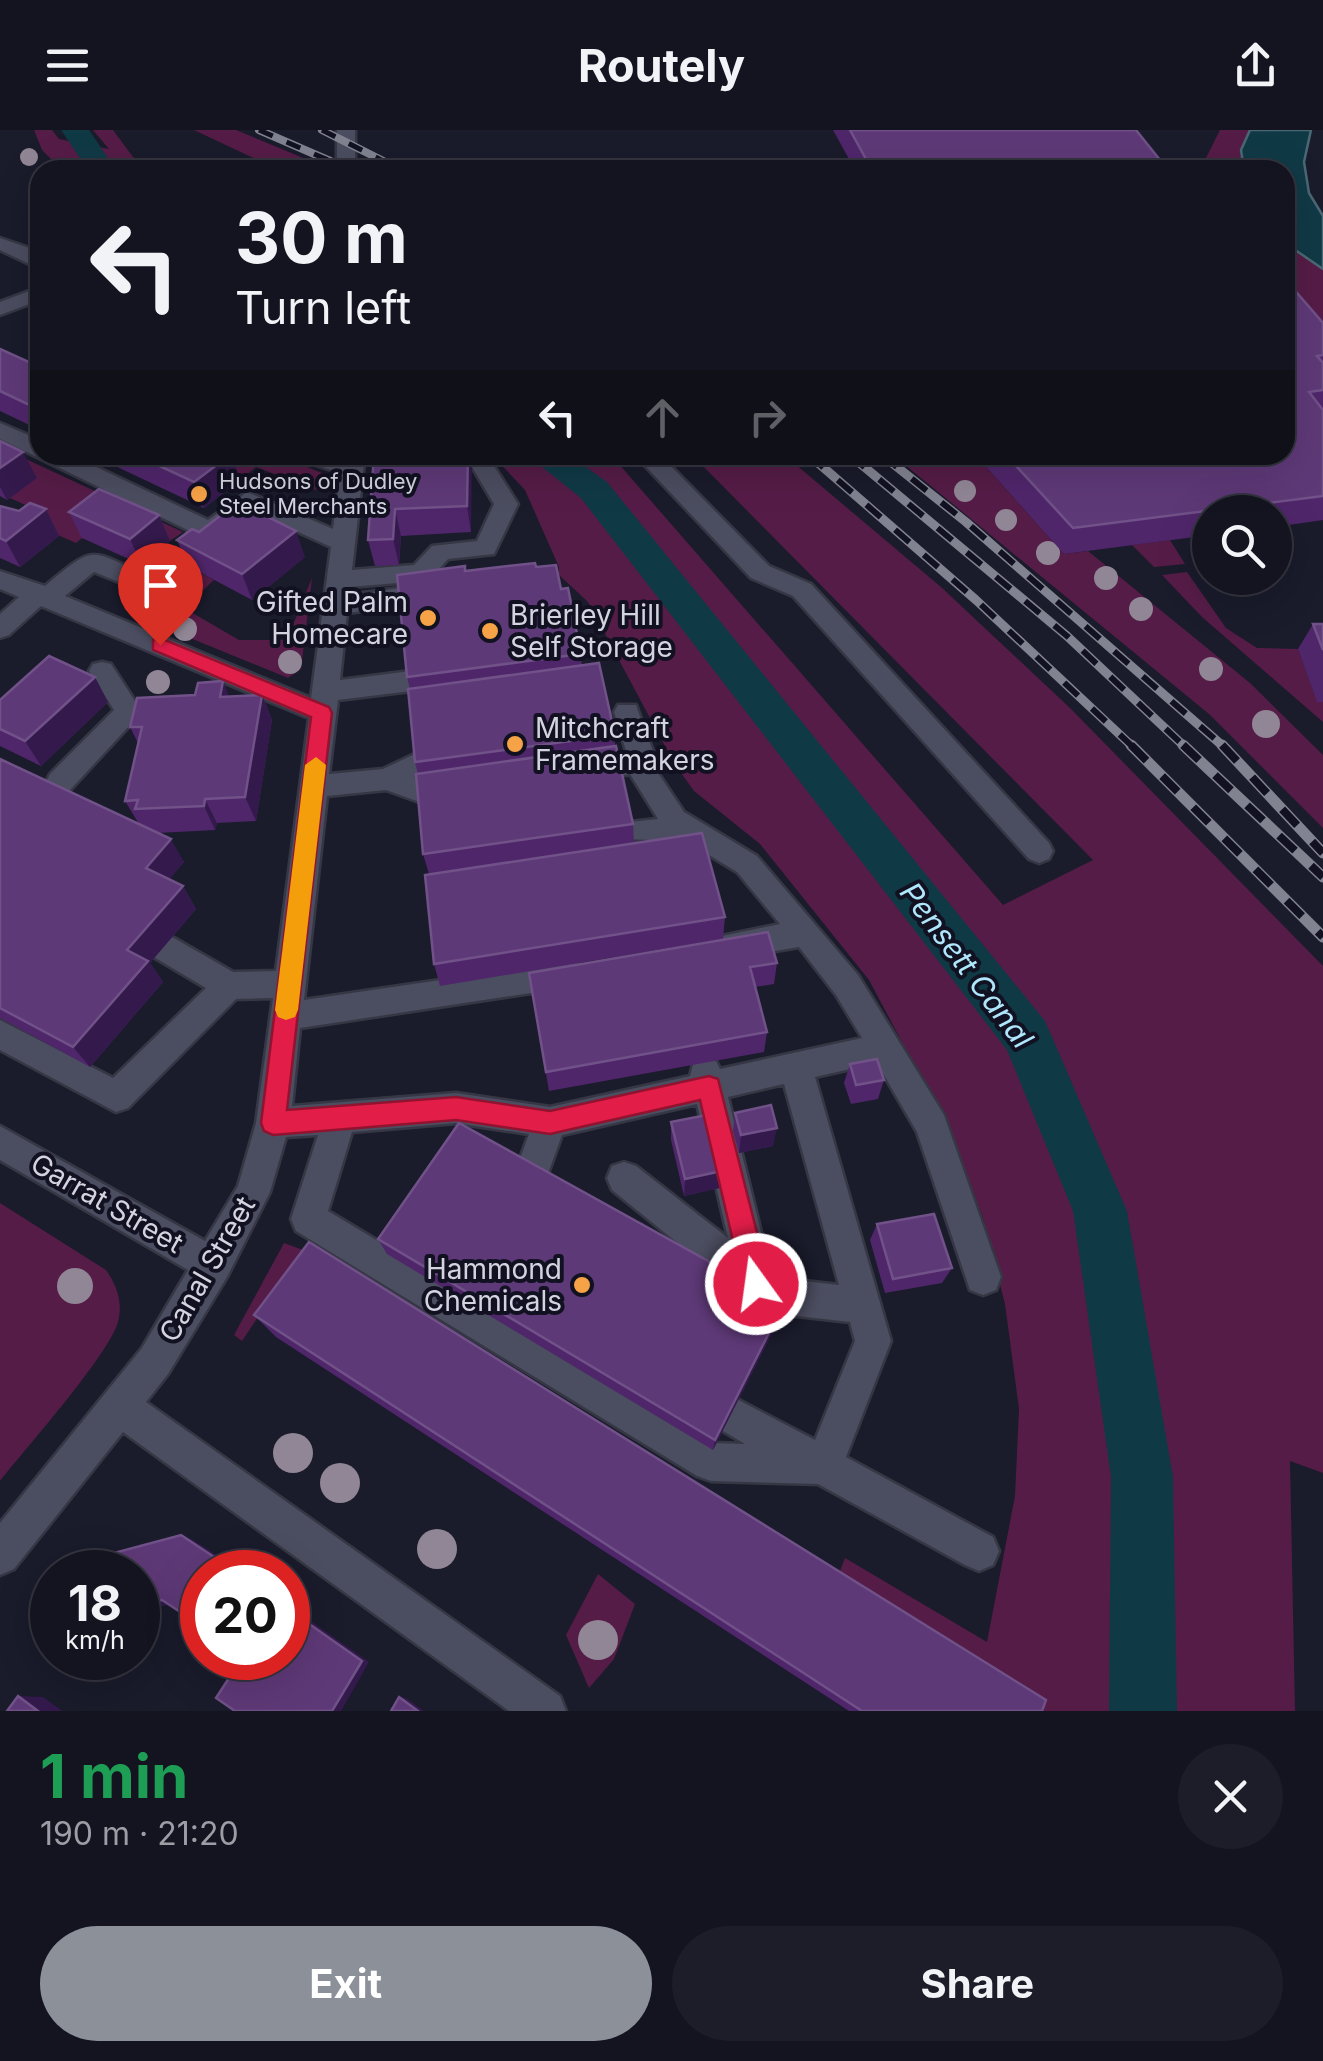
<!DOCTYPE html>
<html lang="en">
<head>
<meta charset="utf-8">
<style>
  body { margin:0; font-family:Inter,sans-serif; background:#1d1d29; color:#f1f3f6; height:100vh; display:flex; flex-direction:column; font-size:38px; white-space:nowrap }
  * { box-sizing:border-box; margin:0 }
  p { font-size:32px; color:#9d9ea5 }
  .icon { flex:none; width:55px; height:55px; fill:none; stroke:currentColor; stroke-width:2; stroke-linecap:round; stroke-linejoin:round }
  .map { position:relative; height:1581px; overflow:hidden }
  .sheet { display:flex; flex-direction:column; background:#141420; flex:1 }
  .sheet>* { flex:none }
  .hud { position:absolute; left:30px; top:30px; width:1265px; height:305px; border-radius:30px; box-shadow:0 10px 40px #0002,0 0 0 2px #33333e; background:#141420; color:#f1f3f6; overflow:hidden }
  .fabs { position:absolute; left:1192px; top:365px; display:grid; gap:20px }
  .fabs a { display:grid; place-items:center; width:100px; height:100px; border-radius:50%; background:#141420; box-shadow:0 10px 40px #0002,0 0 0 2px #33333e; font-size:50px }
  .speed { position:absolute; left:30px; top:1420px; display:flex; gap:20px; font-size:50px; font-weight:700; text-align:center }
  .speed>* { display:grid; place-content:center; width:130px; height:130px; border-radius:50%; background:#141420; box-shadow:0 10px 40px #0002,0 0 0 2px #33333e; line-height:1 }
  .speed small { font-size:25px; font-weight:400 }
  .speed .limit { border:15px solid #d22; background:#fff; color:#111 }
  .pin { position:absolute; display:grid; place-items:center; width:85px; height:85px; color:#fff; margin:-102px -42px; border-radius:50% 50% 50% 0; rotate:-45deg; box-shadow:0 0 10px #0007 }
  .pin .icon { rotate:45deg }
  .me { position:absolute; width:110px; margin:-55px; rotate:346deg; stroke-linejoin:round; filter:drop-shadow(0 0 8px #0008) }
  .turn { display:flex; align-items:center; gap:35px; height:210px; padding:0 40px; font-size:45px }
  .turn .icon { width:130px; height:130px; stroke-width:2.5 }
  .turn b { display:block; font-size:70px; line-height:85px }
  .lanes { display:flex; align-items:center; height:95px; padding:0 40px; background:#0003; justify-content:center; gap:50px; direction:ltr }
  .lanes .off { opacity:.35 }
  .round { display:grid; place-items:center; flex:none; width:105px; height:105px; border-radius:52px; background:#1d1d29 }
  .head { display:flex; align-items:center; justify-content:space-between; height:170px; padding:0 40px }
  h1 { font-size:60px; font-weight:700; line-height:75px; color:#1e9e55 }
  .button { display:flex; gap:20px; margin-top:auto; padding:20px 40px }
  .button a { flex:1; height:115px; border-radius:60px; background:#8c9099; color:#fff; font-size:40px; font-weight:700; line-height:115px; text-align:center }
  .button a+a { background:#1d1d29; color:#f1f3f6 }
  header { display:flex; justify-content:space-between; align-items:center; height:130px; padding:0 40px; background:#141420; font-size:45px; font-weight:700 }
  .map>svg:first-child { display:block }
</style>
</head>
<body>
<header><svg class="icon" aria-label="menu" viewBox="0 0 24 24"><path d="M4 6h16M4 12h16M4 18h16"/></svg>Routely<svg class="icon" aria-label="share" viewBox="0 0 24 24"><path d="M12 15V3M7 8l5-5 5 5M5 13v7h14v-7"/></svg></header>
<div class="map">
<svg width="1323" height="1581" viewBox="0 0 1323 1581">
  <rect width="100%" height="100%" fill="#1a1b2b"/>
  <g fill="#551c47">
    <path d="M34,0H52L59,9L109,19L93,0H113L133,27L152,40H62L42,20Z"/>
    <path d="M194,0H236L332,40H279Z"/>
    <path d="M1220,0H1250L1241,20L1244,40H1200Z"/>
    <path d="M1285,113L1323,139V191L1285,158Z"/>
    <path d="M0,317L183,402L170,411L111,385L76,413L33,394L45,384L10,368L36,348Z"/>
    <path d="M186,325H277L327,345L324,363L256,337L240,350Z"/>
    <path d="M492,325H611L1003,775L1093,730L692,325H783L801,339L941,457L1070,578L1323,836V1343L1290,1331L1295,1581H1017L835,1454L845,1428L987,1512L1015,1366L1019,1279L1005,1174L983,1088L953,1008L869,850L760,714L694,661L674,633L588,472L559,445V437L525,360Z"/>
    <path d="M893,325H970L980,330L1064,424L1088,421L1250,553L1323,625V698L1209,584Z"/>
    <path d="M1170,410L1185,434L1154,437L1132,415Z"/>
    <path d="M196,424L189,437L214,450L184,478L239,510H287L312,448L301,539L288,548L129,483Z"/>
    <path d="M1187,442L1226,498L1257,518L1298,519L1317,571L1323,572V592L1202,487L1162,445Z"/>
    <path d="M0,1073L106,1140C117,1156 123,1172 118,1192C108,1226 26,1318 0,1351Z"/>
    <path d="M284,1113L303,1120L242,1211L234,1205Z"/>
    <path d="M598,1444L635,1474L614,1529L589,1558L566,1505Z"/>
  </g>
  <path fill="#103946" stroke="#4a6874" stroke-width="2.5" d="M1250,0H1311L1304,32L1309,63L1323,86V139L1285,113V40H1244L1241,20Z"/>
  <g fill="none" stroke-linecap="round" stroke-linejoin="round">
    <g fill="#103946" fill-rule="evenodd">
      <path d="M61,0H89L116,40H88Z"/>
      <path d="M527,325H569L607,352L1045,891L1052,907L1127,1081L1173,1347L1177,1581H1109L1111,1347L1073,1081L1007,920L581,368Z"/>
    </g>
    <g stroke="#363744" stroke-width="5">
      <g id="minor">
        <rect x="337" y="0" width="18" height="40"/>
        <path d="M0,108L38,121L40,139L0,120Z"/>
        <path d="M40,157V170L0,185V172Z"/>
        <path d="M0,293L40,310V325H71L208,390L247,362L333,399L340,343L301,330L298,325L342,328L343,325H365L352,440L414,435L432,416L477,411L494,374L465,325H487L518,374L494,424L448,429L430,449L421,451L350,457L349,465L436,453L448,462L436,471L347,483L340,550L411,541L420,544L424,551L420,558L411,561L338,570L329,644L383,639L419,622L429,626L433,633L429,640L414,648C431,654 449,645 466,650L470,658L466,666L422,673L386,660L327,666L304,870L570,831L581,835L585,844L581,853L570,857L300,898L292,976L456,963L550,977L690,946L694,931L705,926L716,931L720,939L862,908L836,865L799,817L733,828L722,824L718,815L722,806L780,794L737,742L686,711L620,709L616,701L620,693L658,689L630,644L581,652L571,649L567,641L571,633L627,624L614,582L618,575H636L657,632L654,637L684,682L757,726L858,845L944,985L1001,1147L996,1160L983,1165L970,1160L917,1002L877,933L815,947L891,1211L846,1327L993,1407L999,1421L993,1435L979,1441L965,1435L818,1354L711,1351L697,1346L296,1101L291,1089L318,1005L286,1007L270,1062L227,1147L168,1244L146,1272L560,1566L566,1581H509L123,1302L14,1439L0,1445V1393L142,1218L188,1140L0,1030V996L205,1111L238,1056L256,993L273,868L236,869L128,978L116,982L0,920V890L113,948L206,858L152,826L148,817L152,808L163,804L174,808L233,842L276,841L309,588L41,476L9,505L0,508V484L19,467L0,459V441L45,456C98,412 88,420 150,447L153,453L141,461L94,442L65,466L311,568L331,417L250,380L218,407H202L0,309ZM784,954L839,1155L778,1148L771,1143L728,967ZM697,974L728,1108L636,1036L624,1032L612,1036L607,1048L612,1060L758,1178L771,1183L850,1192L855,1211L815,1310L731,1266L718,1272L712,1285L718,1298L745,1314L715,1313L328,1081L352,1002L456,993L529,1004L513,1048L518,1060L530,1064L542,1060L562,1005Z"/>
        <path d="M635,325H660L769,436L811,454L1049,713L1053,721L1049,729L1039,733L1029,729L793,466L751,448Z"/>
        <path d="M102,532L111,534L142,582L70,660L60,663L50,660L46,652L50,644L114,580L89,541L93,534Z"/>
      </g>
    </g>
    <use href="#minor" fill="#4b4d60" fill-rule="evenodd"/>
    <g stroke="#828390" stroke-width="8">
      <g id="rail-far2">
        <path d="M259,0L351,40"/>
        <path d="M322,0L401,40"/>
      </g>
    </g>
    <g stroke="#828390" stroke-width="9">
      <g id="rail-far1">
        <path d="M809,325L976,470L1133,617"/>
        <path d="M850,325L1067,506L1185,617"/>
        <path d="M882,325L966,392L1224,617"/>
      </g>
    </g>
    <g stroke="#828390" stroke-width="11">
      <g id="rail">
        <path d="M1131,615L1323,807"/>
        <path d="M1183,615L1323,747"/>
        <path d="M1222,615L1323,723"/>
      </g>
    </g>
    <use href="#rail-far2" stroke="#111121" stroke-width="5" stroke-dasharray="15" stroke-linecap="butt"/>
    <use href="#rail-far1" stroke="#111121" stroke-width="6" stroke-dasharray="19" stroke-linecap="butt"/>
    <use href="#rail" stroke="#111121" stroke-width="8" stroke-dasharray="22" stroke-linecap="butt"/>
  </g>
  <g fill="#918695">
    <circle cx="29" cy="27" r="9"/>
    <circle cx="965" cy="361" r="11"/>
    <circle cx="1006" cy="390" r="11"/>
    <circle cx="1048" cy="423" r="12"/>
    <circle cx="186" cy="444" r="12"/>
    <circle cx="1106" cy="448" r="12"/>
    <circle cx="154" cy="476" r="12"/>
    <circle cx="1141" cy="479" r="12"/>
    <circle cx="185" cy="499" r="12"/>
    <circle cx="290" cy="532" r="12"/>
    <circle cx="1211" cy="539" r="12"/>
    <circle cx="158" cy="552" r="12"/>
    <circle cx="1266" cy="594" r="14"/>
    <circle cx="75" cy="1156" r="18"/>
    <circle cx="293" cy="1323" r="20"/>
    <circle cx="340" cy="1353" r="20"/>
    <circle cx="437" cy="1419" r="20"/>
    <circle cx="598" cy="1510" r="20"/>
  </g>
  <g fill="#50266b">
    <path d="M833,0H1136L1168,40H855Z"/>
    <path d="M1323,193V390L1275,397V382H1210V405L1064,424L980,330L981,325H1285Z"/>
    <path d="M0,219L40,237V300L0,281Z"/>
    <path d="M0,311L37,348L7,370L0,366Z"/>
    <path d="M92,325H232L240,350L204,378Z"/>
    <path d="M374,325H471V402L401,406L399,435L375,436L368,410Z"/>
    <path d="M0,376L19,381L46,379L59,406L20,437L0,428Z"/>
    <path d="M69,382L159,385L170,411L142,435L82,408Z"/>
    <path d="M199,402L305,427L252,470L188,436L177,410Z"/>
    <path d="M536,437L561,459L581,524L582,536L615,605V616L633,694L634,713L725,787L723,809L440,856L434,834L429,744L423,724L418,644L415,632L410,559L407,547L466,441Z"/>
    <path d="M1313,494H1323V572H1317L1298,519Z"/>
    <path d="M223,551L229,567L262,565L272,590L256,691L217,693L215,700L157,703L184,732L169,749L183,756L196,779L150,833L163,852L90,937L0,888V629L139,694L125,671L138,613L130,597Z"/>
    <path d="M0,570L108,572L41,636L0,616Z"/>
    <path d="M777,833L774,854L755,857L767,902L764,922L549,961L529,843Z"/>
    <path d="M850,934L884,950L878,969L851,974L844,953Z"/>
    <path d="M735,983L773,1016L739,1023L733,1001Z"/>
    <path d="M671,992L726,1040L724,1057L684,1066L671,1010Z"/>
    <path d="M877,1094L952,1138L942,1153L885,1163L870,1110Z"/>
    <path d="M378,1109L784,1173L780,1187L713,1320L387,1124Z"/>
    <path d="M254,1185L1042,1581H849L276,1207Z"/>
  </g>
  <g fill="#341a4c">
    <path d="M23,322L37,348L7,370L0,357V338Z"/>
    <path d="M230,325H232L240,350L204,378L194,352Z"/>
    <path d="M468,325H471L472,330L471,402L467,376Z"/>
    <path d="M46,379L59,406L20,437L6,411Z"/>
    <path d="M395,379L401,406L399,435L393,409Z"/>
    <path d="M159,385L170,411L142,435L130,409Z"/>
    <path d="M296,401L305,427L252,470L242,444Z"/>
    <path d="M95,547L108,572L41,636L25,611Z"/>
    <path d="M223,551L233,576L220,567Z"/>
    <path d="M262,565L272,590L256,691L245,667Z"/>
    <path d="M205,669L217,693L215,700L204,676Z"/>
    <path d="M171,709L184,732L160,761L146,738Z"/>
    <path d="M183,756L196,779L150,833L163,852L90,937L73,917L127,820Z"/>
    <path d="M777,998L773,1016L739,1023L741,1005Z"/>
    <path d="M726,1040L724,1057L684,1066L685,1049Z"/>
    <path d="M784,1173L780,1187L713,1320L715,1310Z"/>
    <path d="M181,1405L193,1410L243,1442H234Z"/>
    <path d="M162,1470L175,1473L138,1482V1476Z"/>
    <path d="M288,1475L369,1532L341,1581H332L288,1479Z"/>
    <path d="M18,1566L43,1567L62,1581H38Z"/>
    <path d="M399,1567L406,1568L424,1581H418Z"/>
  </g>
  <g fill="#5e3977" stroke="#705188" stroke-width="2.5">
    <path d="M850,0H1136L1168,40H872Z"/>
    <path d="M1285,149L1323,193V225L1317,226L1323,233V260L1309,262L1323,280V366L1073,398L1006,325H1285Z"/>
    <path d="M0,219L40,237V280L0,261Z"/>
    <path d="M0,311L23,322L0,338Z"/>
    <path d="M136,325H230L194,352Z"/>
    <path d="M374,325H468L467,376L395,379L393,409L368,410Z"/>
    <path d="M99,359L159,385L130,409L69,382Z"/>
    <path d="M238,372L296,401L242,444L177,410L192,399L199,402Z"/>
    <path d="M30,373L46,379L6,411L0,408V376L19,381Z"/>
    <path d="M535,433L536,437L556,435L561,459L568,458L581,524L407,547L397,445L465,436V441Z"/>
    <path d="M1313,494H1323V520Z"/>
    <path d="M49,526L95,547L25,611L0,599V570Z"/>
    <path d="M599,533L615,605L415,632L408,559Z"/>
    <path d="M223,551L220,567L262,565L245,667L205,669L204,676L135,679L138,670L125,671L142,597H130L137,568L195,565L198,553Z"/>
    <path d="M616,616L633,694L423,724L416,644Z"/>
    <path d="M0,629L171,709L146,738L183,756L127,820L148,831L73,917L0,878Z"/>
    <path d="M702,703L725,787L434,834L425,745Z"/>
    <path d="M768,802L777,833L750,837L767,902L546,942L529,843Z"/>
    <path d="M877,929L884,950L856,955L850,934Z"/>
    <path d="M771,975L777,998L741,1005L735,983Z"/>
    <path d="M712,984L726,1040L685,1049L671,992Z"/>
    <path d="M459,993L784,1173L715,1310L378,1109Z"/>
    <path d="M934,1084L952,1138L893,1149L877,1094Z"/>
    <path d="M309,1112L1046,1570L1042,1581H862L254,1185Z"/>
    <path d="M181,1405L235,1441L234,1442H202V1491L200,1495L162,1470L138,1476V1442H85L95,1428Z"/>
    <path d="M288,1479L362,1531L332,1581H235L216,1568L242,1528H288Z"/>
    <path d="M18,1566L38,1581H7Z"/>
    <path d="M399,1567L418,1581H391Z"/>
  </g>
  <path fill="#e11d48" stroke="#92132f" stroke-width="2.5" d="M160,508L329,577L332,583L287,980L456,967L550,981L709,946L718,949L770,1154L766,1163L756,1167L747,1163L743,1154L700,970L550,1004L456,990L273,1005L264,1001L261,993L311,587L153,520V510Z"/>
  <path fill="#f59e0b" d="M316,627L326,635L298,880L295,887L286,890L278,887L275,880L305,635Z"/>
  <g fill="#f6a247" stroke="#111121" stroke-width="4">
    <circle cx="199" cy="364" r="10"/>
    <circle cx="428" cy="488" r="10"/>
    <circle cx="490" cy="501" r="10"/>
    <circle cx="515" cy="614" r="10"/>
    <circle cx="582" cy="1155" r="10"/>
  </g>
  <g text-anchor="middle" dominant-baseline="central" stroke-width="8" stroke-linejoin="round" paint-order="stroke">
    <g font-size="22" fill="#d3d4df" stroke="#111121" text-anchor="start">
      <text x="219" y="351">Hudsons of Dudley<tspan x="219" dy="25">Steel Merchants</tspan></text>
    </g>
    <g font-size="28" fill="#d3d4df" stroke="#111121" text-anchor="end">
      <text x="408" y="472">Gifted Palm<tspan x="408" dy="32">Homecare</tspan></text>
      <text x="510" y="485" text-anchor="start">Brierley Hill<tspan x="510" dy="32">Self Storage</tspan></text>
      <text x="535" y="598" text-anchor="start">Mitchcraft<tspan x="535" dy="32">Framemakers</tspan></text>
      <text x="562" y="1139">Hammond<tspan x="562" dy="32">Chemicals</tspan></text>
    </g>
    <g font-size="28" fill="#d3d4df" stroke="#111121">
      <text transform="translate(107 1073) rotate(30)">Garrat Street</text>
      <text transform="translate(207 1139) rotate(-60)">Canal Street</text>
    </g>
    <g font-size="30" font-style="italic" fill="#b0e6fb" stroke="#111121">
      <text transform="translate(967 835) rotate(53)">Pensett Canal</text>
    </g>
  </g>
</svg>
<div class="fabs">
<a><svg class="icon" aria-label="search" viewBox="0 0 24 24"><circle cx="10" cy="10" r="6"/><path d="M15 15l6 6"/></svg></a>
</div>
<div class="speed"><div>18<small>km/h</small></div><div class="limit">20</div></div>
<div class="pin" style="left:160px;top:515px;background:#d93025"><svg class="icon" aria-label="arrive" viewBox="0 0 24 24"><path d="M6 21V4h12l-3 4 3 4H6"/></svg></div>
<svg class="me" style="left:756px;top:1154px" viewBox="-20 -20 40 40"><circle r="17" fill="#e11d48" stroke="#fff" stroke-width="3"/><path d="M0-11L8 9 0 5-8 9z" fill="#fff"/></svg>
<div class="hud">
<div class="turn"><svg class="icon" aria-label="left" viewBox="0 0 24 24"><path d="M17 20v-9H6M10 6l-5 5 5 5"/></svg><div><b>30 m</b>Turn left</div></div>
<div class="lanes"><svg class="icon" aria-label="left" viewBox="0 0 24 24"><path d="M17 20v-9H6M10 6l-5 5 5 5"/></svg><svg class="icon off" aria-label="ahead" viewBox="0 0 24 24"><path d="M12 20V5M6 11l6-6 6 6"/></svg><svg class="icon off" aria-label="right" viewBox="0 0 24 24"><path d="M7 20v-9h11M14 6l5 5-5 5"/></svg></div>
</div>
</div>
<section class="sheet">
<div class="head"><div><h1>1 min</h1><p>190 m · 21:20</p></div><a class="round"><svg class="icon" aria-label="close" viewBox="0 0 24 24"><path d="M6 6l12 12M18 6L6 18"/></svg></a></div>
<div class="button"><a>Exit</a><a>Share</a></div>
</section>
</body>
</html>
